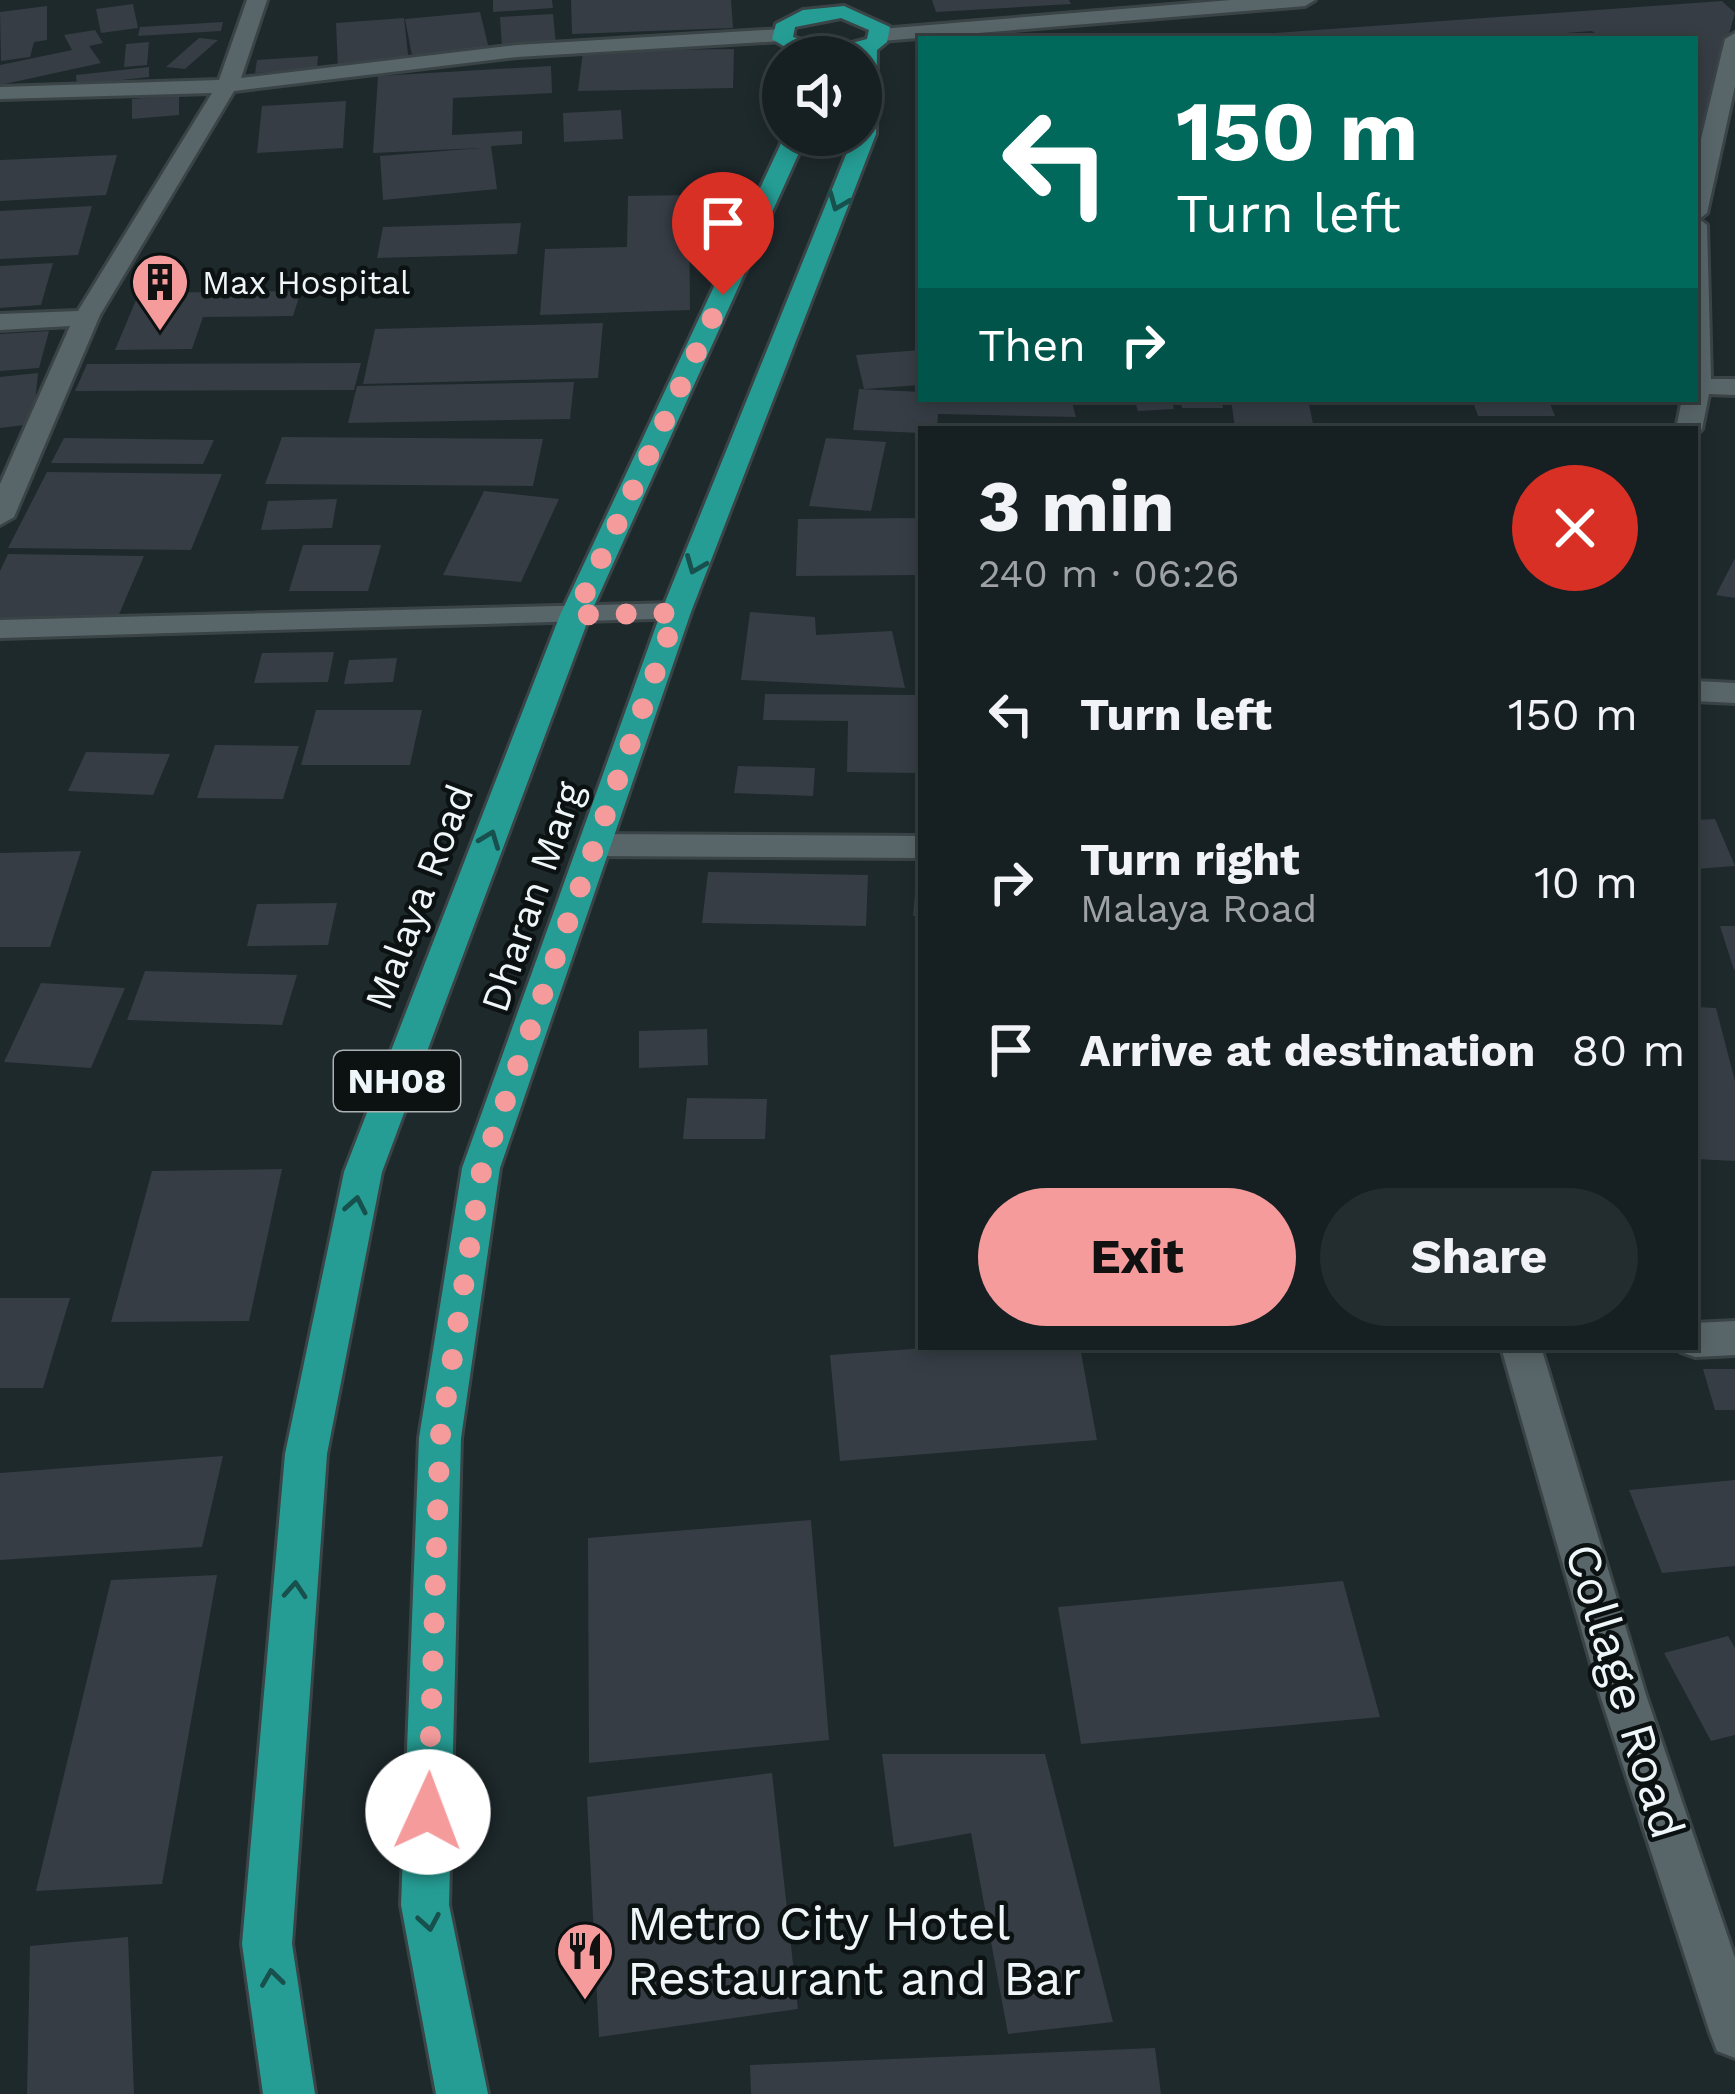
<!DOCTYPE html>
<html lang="en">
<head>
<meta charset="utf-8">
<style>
  body { margin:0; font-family:"Work Sans",sans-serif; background:#232c2e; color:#f1f3f6; height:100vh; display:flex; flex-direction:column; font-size:45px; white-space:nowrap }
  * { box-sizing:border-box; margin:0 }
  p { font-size:39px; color:#9ea2a5 }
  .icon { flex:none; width:66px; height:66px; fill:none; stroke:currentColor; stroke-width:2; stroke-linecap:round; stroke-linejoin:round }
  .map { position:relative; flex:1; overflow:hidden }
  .side { position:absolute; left:918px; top:426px; width:780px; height:924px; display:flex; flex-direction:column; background:#161f21; border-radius:0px; box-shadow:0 6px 18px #0003,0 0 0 3px #353d3f }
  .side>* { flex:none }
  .banner { position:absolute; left:918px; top:36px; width:780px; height:366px; border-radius:0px; box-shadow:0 6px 18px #0003,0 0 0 3px #353d3f; background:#00695c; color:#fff; overflow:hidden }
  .buttons { position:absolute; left:762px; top:36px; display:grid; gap:24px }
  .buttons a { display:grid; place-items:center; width:120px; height:120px; border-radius:50%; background:#161f21; box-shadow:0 6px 18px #0003,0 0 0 3px #353d3f; font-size:60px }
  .pin { position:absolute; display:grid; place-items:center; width:102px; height:102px; color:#fff; margin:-123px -51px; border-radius:50% 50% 50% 0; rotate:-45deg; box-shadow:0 0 12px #0007 }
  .pin .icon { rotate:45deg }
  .me { position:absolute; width:132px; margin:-66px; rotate:2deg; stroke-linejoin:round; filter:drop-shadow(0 0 9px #0008) }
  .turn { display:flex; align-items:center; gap:42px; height:252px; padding:0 60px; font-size:54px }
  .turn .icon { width:156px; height:156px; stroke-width:2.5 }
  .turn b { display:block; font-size:84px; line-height:102px }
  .then { display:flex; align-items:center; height:114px; padding:0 60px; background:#0003; gap:24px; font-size:45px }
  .round { display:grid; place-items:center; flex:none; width:126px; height:126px; border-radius:63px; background:#232c2e }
  .head { display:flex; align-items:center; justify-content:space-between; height:204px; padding:0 60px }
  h1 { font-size:72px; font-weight:700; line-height:90px }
  .action { display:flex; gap:24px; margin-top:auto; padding:24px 60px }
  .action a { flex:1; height:138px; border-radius:72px; background:#f59b9c; color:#111; font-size:48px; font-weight:700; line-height:138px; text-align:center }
  .action a+a { background:#232c2e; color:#f1f3f6 }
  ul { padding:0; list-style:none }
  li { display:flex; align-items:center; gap:36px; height:168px; padding:0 60px }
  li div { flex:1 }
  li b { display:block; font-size:45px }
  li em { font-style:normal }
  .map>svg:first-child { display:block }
</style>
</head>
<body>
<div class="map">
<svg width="1735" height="2094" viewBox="0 0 1735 2094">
  <rect width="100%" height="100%" fill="#1e292c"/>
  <g fill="#363d45">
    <path d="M493,0H552L553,8L493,12Z"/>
    <path d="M571,0H731L733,28L572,34Z"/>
    <path d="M932,0H1069L1071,4L936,12Z"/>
    <path d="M1722,1L1735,13L1696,147L1695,39H1602L1592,31L1487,39H1279L1275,33Z"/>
    <path d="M133,4L138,28L101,33L96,9Z"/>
    <path d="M47,6V40L34,42L30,57L1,61L0,12Z"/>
    <path d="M480,12L490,53L413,61L405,19Z"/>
    <path d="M553,14L556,44L502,48L500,17Z"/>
    <path d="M404,18L409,63L338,69L336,23Z"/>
    <path d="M223,22L221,31L138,36L140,27Z"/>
    <path d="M95,30L103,43L89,46L101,63L0,85V65L72,50L64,35Z"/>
    <path d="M199,38L218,40L185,69L166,67Z"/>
    <path d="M149,42L147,65L124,67L126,44Z"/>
    <path d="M734,49L733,88L578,91L583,51Z"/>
    <path d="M318,56L317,70L255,73L257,60Z"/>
    <path d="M551,66L552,93L453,98L452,135L522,131V144L491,146L497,189L383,200L380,156L481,148L373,153L378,76Z"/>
    <path d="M149,67V77L77,85L76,75Z"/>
    <path d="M179,95V115L132,119V99Z"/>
    <path d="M346,101L343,148L257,153L262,106Z"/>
    <path d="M621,110L623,139L564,142L563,113Z"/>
    <path d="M117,155L106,195L0,201V160Z"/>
    <path d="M689,195L690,310L540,315L545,249L627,247L628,196Z"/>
    <path d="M92,206L78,255L0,259V211Z"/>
    <path d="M521,223L517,254L377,258L383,227Z"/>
    <path d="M53,263L41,305L0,308V266Z"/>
    <path d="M301,291L293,316L203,317L192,349L115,350L139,293Z"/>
    <path d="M603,323L598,378L363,384L375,329Z"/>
    <path d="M49,331L39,368L0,371V334Z"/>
    <path d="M921,350V385L864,389L856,355Z"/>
    <path d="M361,363L354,390L75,391L87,364Z"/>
    <path d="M38,373L33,424L0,428V377Z"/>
    <path d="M574,382L570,419L348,423L357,386Z"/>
    <path d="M859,389L921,392V399H1071L1076,417L938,414L937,429L921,433L853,430Z"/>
    <path d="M1134,399H1171L1174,409L1138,411Z"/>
    <path d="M1180,399H1221L1223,408H1182Z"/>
    <path d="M1231,399H1308L1314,429H1235Z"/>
    <path d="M1472,399H1548L1555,416H1478Z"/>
    <path d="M282,437L543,439L533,486L265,484Z"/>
    <path d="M64,438L214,440L203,464L51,463Z"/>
    <path d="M826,438L886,442L871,511L809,506Z"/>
    <path d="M47,472L222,474L191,550L8,548Z"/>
    <path d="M484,491L559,499L521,582L443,575Z"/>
    <path d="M337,499L332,528L261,530L268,501Z"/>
    <path d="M921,518V575L796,576L798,519Z"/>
    <path d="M303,545H381L368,591H289Z"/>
    <path d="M8,554L144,556L117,619L0,617V571Z"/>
    <path d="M1735,558V598L1716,595Z"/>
    <path d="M750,612L815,617L816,635L892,631L905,688L741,680Z"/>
    <path d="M334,652L328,682L254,683L262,653Z"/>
    <path d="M397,658L393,682L344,684L349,660Z"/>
    <path d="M765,694L916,695L917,773L847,772L848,721L763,720Z"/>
    <path d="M316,710H422L410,765H301Z"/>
    <path d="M215,745L299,746L283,799L197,798Z"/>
    <path d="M86,752L170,754L153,795L68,791Z"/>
    <path d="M738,766L815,768L813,796L734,793Z"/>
    <path d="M1715,819L1735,866L1695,869V820Z"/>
    <path d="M81,851L50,947H0V853Z"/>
    <path d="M918,859L921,860V916H913Z"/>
    <path d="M708,872L868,875L866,926L702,923Z"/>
    <path d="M337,903L328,945L247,946L257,904Z"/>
    <path d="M1720,926H1735V970H1734Z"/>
    <path d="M145,971L297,975L282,1025L127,1020Z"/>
    <path d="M41,983L125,988L91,1068L4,1062Z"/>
    <path d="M1695,1007L1716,1008L1735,1081V1161L1695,1159Z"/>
    <path d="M707,1029L708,1065L639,1068V1031Z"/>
    <path d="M687,1098L767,1099L765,1139H683Z"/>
    <path d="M282,1169L249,1321L111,1322L152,1171Z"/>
    <path d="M0,1298H70L43,1388H0Z"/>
    <path d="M939,1347H1080L1097,1440L840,1461L830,1355Z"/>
    <path d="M1703,1369H1735V1410H1715Z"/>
    <path d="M223,1456L202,1547L0,1560V1473Z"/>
    <path d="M1735,1480V1566L1662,1573L1629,1490Z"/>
    <path d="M811,1520L829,1740L589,1763L588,1538Z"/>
    <path d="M217,1575L162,1884L36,1891L111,1580Z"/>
    <path d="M1343,1581L1380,1717L1081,1744L1058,1607Z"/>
    <path d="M1728,1636L1735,1648V1735L1711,1741L1664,1653Z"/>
    <path d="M882,1754H1045L1113,2022L1008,2034L971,1833L894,1847Z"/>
    <path d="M772,1773L798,2009L599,2037L587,1797Z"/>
    <path d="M128,1937L134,2094H27L30,1946Z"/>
    <path d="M1155,2048L1161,2094H751L750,2065Z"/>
  </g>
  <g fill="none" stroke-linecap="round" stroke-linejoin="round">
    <g stroke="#3a4447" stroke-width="6">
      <g id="minor">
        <path d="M247,0H267L241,78L517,45L782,29L792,35L782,41L517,57L234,91L100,315L14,517L0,525V484L70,326L0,330V314L78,311L212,93L0,99V87L219,80Z"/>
        <path d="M1231,0H1315L1305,6L881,41L871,35L881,29Z"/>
        <path d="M1735,33V86L1707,213L1699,219L1707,225L1711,379H1735V395L1709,394L1702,429L1695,436V429H1676L1682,399H1695V164L1725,39Z"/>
        <path d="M676,603L686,606L691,612L686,618L0,638V620Z"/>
        <path d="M1695,681L1735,683V703L1695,701Z"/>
        <path d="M594,834L921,836V858L594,856L578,845Z"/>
        <path d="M1735,1321V1355L1695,1357L1681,1352L1678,1347H1695V1323Z"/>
        <path d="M1501,1347H1541L1646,1695L1735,1958V2058L1717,2051L1710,2033L1600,1695Z"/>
      </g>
    </g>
    <g stroke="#3a4447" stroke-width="6">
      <g id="major">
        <path d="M844,6L890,27L887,42L877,50L876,134L691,612L500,1168L461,1438L449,1905L488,2094H436L401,1905L419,1438L462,1168L661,612L854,135H861V57H802L772,39L776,24L803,10ZM841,18L869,30L867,39L829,49L793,37L795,27Z"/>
        <path d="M785,135H807L590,615L382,1172L327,1454L292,1944L315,2094H263L242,1944L285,1454L344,1172L560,615Z"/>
      </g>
    </g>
    <use href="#minor" fill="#596669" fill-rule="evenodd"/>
    <use href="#major" fill="#259d94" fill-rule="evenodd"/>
  </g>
  <defs><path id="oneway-chevron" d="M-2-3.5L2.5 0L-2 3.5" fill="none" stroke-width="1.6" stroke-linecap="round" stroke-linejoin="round" transform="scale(3)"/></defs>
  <g stroke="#17504c">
    <use href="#oneway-chevron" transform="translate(838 202) rotate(112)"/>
    <use href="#oneway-chevron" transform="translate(695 565) rotate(112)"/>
    <use href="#oneway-chevron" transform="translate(490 839) rotate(-69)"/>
    <use href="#oneway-chevron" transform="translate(356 1205) rotate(-79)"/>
    <use href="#oneway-chevron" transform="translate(295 1590) rotate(-86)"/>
    <use href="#oneway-chevron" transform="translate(429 1922) rotate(80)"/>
    <use href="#oneway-chevron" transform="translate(272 1978) rotate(-98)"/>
  </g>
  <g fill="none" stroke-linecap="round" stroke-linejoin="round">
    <path stroke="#f59b9c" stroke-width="21" stroke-dasharray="0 37.8" d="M428,1812L440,1438L482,1168L676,613L575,615L723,295"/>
  </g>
  <defs>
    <g id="building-pin" transform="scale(3)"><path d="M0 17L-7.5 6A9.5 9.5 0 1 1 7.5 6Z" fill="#f59b9c" stroke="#0c1112"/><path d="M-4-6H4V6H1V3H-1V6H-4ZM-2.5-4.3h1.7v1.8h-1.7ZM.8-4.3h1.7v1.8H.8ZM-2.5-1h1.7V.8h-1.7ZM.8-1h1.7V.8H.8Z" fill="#111"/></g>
    <g id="restaurant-pin" transform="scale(3)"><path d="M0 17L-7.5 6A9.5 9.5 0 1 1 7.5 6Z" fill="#f59b9c" stroke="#0c1112"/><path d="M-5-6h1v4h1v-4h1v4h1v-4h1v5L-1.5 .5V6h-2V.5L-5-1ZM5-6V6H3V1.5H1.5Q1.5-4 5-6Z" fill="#111"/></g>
  </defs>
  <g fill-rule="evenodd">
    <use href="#building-pin" x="160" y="282"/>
    <use href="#restaurant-pin" x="585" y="1951"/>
  </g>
  <g text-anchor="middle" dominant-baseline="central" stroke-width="9" stroke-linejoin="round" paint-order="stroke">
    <g font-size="33" fill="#eff6f9" stroke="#0c1112" text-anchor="start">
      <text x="202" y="282">Max Hospital</text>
    </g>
    <rect fill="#0c1112" stroke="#abb1b4" stroke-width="3" x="334" y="1051" width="126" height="60" rx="9"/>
    <g font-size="36" font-weight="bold" fill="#eff6f9">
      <text x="397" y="1081">NH08</text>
    </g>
    <g font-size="39" fill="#eff6f9" stroke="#0c1112">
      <text transform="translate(419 897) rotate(-69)">Malaya Road</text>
      <text transform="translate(532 897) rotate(-71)">Dharan Marg</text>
    </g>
    <g font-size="48" fill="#eff6f9" stroke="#0c1112">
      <text transform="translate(1625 1691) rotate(73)">Collage Road</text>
    </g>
    <g font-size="48" fill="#eff6f9" stroke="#0c1112" text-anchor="start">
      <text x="627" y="1923">Metro City Hotel<tspan x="627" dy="55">Restaurant and Bar</tspan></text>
    </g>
  </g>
</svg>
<div class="buttons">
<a><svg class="icon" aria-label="sound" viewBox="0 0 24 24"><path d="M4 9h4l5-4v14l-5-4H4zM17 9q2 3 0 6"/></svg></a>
</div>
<div class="pin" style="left:723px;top:295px;background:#d93025"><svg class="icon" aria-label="arrive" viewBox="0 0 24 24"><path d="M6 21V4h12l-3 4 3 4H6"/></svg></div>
<svg class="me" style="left:428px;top:1812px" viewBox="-20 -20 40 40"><circle r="19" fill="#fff"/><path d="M0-13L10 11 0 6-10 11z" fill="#f59b9c"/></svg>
<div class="banner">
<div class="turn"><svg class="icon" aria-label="left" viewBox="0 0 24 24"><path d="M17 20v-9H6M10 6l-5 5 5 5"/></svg><div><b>150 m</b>Turn left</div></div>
<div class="then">Then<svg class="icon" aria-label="right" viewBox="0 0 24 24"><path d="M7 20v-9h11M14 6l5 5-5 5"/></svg></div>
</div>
<section class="side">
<div class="head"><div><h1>3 min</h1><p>240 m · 06:26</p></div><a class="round" style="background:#d93025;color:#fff"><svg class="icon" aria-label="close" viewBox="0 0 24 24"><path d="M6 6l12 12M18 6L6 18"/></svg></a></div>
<ul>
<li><svg class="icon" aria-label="left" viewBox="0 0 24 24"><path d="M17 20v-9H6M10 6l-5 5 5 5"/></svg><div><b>Turn left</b></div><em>150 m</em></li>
<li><svg class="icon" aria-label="right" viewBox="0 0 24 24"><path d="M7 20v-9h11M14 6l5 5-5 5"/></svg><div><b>Turn right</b><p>Malaya Road</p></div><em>10 m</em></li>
<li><svg class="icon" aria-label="arrive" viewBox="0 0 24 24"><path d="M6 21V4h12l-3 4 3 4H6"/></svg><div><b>Arrive at destination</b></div><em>80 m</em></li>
</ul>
<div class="action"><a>Exit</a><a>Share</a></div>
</section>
</div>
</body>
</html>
